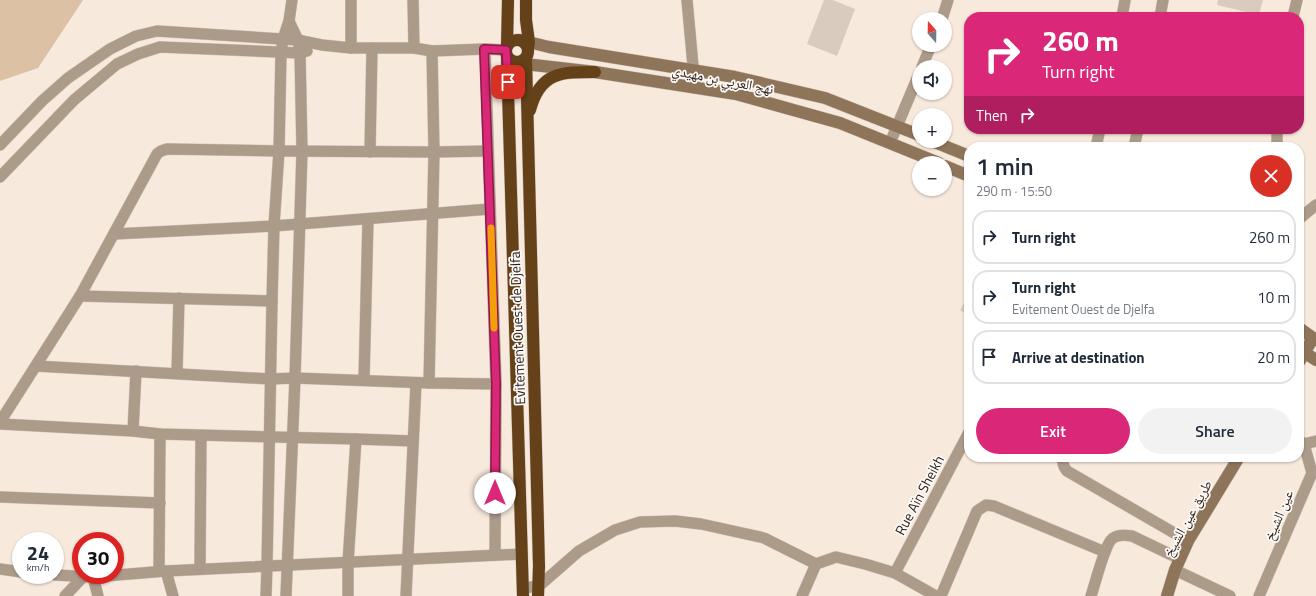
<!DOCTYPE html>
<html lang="en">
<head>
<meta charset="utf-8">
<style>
  body { margin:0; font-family:"Titillium Web","Noto Naskh Arabic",sans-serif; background:#f2f2f3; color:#1f2937; height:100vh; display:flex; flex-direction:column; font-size:15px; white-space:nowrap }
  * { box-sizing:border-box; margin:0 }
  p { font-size:13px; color:#747a83 }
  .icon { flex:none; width:22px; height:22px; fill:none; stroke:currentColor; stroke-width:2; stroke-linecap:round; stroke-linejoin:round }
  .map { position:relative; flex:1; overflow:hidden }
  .panel { position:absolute; left:964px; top:142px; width:340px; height:320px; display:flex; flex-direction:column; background:#fff; border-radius:16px; box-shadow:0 1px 3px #0004 }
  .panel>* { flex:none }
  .top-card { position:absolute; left:964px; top:12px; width:340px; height:122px; border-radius:16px; box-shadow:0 1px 3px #0004; background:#db2777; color:#fff; overflow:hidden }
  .needle { width:26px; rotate:340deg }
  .tools { position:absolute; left:912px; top:12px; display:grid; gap:8px }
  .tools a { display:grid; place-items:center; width:40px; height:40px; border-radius:50%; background:#fff; box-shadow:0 1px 3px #0004; font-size:20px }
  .speed { position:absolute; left:12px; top:532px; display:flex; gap:8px; font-size:20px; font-weight:700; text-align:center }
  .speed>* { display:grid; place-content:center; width:52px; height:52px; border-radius:50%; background:#fff; box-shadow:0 1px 3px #0004; line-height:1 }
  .speed small { font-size:10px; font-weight:400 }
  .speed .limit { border:6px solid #d22; background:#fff; color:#111 }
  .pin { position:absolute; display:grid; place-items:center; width:34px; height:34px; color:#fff; margin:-17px; border-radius:8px; box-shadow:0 2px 6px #0006 }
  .me { position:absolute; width:44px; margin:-22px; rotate:0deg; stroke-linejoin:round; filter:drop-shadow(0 0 3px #0008) }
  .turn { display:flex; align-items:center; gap:14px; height:84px; padding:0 12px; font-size:18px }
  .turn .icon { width:52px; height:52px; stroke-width:2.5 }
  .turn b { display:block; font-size:28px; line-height:34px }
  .then { display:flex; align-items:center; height:38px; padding:0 12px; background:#0003; gap:8px; font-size:15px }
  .round { display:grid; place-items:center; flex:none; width:42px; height:42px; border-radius:21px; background:#f2f2f3 }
  .overview { display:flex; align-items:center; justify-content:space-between; height:68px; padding:0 12px }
  h1 { font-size:24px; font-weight:600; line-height:30px }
  .action { display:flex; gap:8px; margin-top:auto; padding:8px 12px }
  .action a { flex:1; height:46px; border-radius:24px; background:#db2777; color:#fff; font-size:16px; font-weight:600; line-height:46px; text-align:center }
  .action a+a { background:#f2f2f3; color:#1f2937 }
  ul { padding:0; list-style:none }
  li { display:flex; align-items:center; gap:12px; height:54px; margin:0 8px 6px; padding:0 4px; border:2px solid #e0e1e3; border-radius:16px }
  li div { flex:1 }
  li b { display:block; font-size:15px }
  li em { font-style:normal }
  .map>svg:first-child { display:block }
</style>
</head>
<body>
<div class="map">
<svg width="1316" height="596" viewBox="0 0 1316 596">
  <rect width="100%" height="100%" fill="#f7e9dc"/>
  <path fill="#dcc1a5" d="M0,0H83L38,68L0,81Z"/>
  <g fill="#d9ccbf">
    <path d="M824,0H833L855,9L837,56L807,44Z"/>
    <path d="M1218,0H1263L1259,15L1217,5Z"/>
    <path d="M969,294V316L960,310Z"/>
  </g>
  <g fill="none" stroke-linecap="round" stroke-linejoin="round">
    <g stroke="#d1c5b9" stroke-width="12">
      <g id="street">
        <path d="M351,0V48"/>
        <path d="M413,0L414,48"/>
        <path d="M687,0L695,88"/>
        <path d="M1122,17L1125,0"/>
        <path d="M1160,17L1163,0"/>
        <path d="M1293,17L1297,0"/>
        <path d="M942,19L948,0"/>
        <path d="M485,49L496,384L495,555"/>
        <path d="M922,67L931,45"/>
        <path d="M1277,129V147"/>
        <path d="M890,143L919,74"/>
        <path d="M0,145L42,101L68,78L110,49L136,36L157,31L298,40L322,45L351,48H414L432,51L485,49L506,50"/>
        <path d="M1096,147L1100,129"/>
        <path d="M1134,147L1138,129"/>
        <path d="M370,152L372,48"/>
        <path d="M0,177L74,100L117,64L138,54L160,47L300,53L307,51"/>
        <path d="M1299,219L1316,205"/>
        <path d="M114,234L274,226L490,209"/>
        <path d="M80,296L272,301"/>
        <path d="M36,366L270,379L295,378L429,383L496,384"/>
        <path d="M177,373L179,298"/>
        <path d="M364,380L368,219"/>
        <path d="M429,383L434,152L432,51"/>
        <path d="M0,422L80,296L157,154L161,151L167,149L279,151L434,152L488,151"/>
        <path d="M0,424L133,431L160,434L356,439L413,441"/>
        <path d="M133,431L136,371"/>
        <path d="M1299,440L1304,444L1316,441"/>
        <path d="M1064,457C1062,463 1063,466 1067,471L1188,541"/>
        <path d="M0,497L160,503"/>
        <path d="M0,569L21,572"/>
        <path d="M200,569L201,436"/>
        <path d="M1175,570L1230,596"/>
        <path d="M159,571L160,434"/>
        <path d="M166,571L173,596"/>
        <path d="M895,573L969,432"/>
        <path d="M55,575L93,577L166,571L522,554"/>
        <path d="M93,577L98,596"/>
        <path d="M523,588L539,586L579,551L615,530L640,522L675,521L701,524L764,538L816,564"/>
        <path d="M65,596L83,577"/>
        <path d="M266,596L267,566L272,301L274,226L279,151L281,53L283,39L289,21L292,0"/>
        <path d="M286,596L295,378L302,151L300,53L298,40L289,21"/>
        <path d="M348,596V563L356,439"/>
        <path d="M406,596L416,383"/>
        <path d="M802,596L816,564L836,557L865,564L895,573L936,596"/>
        <path d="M941,596L977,511L986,505L994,506L1105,552"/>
        <path d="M1091,596C1095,584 1104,548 1111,540C1116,534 1125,535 1132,536L1180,559"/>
        <path d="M1259,596L1312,473L1304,444"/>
      </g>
    </g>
    <g stroke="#d1c5b9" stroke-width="13">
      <g id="secondary">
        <path d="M520,40L549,47L735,77L825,98L919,135"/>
        <path d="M516,63L595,72L736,94L840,123L939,163"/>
        <path d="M932,141L969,156"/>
        <path d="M945,166L969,176"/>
        <path d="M1299,328L1316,340"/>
        <path d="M1299,349L1316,360"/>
        <path d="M1299,362L1313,338"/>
        <path d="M1167,596L1175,570L1188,541L1239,457"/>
      </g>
    </g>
    <g stroke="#d1c5b9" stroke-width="13">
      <g id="highway">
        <path d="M526,0V20L529,42L528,48"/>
        <circle cx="517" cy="51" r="11"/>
        <path d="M507,46L508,0"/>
        <path d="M507,57L523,596"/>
        <path d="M526,58L539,566L538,596"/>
        <path d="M530,110C540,72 561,72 595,72"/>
      </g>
    </g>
    <use href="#street" stroke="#ad9b89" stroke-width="11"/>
    <use href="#secondary" stroke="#8e755a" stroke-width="12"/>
    <use href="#highway" stroke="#644118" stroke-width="12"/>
  </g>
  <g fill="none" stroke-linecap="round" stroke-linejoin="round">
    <g stroke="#8e194d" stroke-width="10">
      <path id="route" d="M495,493L496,384L484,49L506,50L508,82"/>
    </g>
    <use href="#route" stroke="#db2777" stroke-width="7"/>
    <path stroke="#f59e0b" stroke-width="7" d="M491,228L494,328"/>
  </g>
  <g text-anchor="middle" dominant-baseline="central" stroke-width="3.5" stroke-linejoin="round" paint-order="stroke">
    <g font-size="14" fill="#241f1a" stroke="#fdf8f3">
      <text transform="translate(723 79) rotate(11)">نهج العربي بن مهيدي</text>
      <text transform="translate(517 328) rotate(-92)">Evitement Ouest de Djelfa</text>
      <text transform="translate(919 495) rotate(-62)">Rue Aïn Sheikh</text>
      <text transform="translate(1278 515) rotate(-67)">عين الشيخ</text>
      <text transform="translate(1187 518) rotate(-61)">طريق عين الشيخ</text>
    </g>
  </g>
</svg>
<div class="tools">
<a><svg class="needle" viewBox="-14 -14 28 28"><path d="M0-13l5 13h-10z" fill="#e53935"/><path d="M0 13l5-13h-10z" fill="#747a83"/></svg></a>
<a><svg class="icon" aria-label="sound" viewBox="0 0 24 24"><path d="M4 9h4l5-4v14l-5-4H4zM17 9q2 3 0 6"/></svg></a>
<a>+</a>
<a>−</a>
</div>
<div class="speed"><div>24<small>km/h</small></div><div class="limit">30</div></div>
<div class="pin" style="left:508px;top:82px;background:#d93025"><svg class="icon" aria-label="arrive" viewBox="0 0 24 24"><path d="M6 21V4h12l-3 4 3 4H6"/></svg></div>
<svg class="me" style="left:495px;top:493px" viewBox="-20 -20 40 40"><circle r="19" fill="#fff"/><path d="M0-13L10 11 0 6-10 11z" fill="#db2777"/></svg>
<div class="top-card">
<div class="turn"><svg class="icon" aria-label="right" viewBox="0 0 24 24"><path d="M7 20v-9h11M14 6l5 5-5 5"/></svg><div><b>260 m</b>Turn right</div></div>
<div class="then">Then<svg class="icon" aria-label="right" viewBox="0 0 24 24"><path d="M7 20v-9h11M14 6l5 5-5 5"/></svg></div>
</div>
<section class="panel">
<div class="overview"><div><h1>1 min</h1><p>290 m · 15:50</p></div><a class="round" style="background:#d93025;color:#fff"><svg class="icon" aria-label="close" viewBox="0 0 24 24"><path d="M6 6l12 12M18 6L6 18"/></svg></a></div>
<ul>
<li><svg class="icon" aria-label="right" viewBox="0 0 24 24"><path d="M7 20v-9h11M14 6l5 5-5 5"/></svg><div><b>Turn right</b></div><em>260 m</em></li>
<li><svg class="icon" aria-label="right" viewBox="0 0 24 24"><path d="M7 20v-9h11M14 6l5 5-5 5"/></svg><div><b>Turn right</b><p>Evitement Ouest de Djelfa</p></div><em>10 m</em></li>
<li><svg class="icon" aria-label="arrive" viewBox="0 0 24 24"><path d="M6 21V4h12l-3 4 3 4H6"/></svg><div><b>Arrive at destination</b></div><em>20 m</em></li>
</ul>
<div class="action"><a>Exit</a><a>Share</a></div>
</section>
</div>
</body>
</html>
